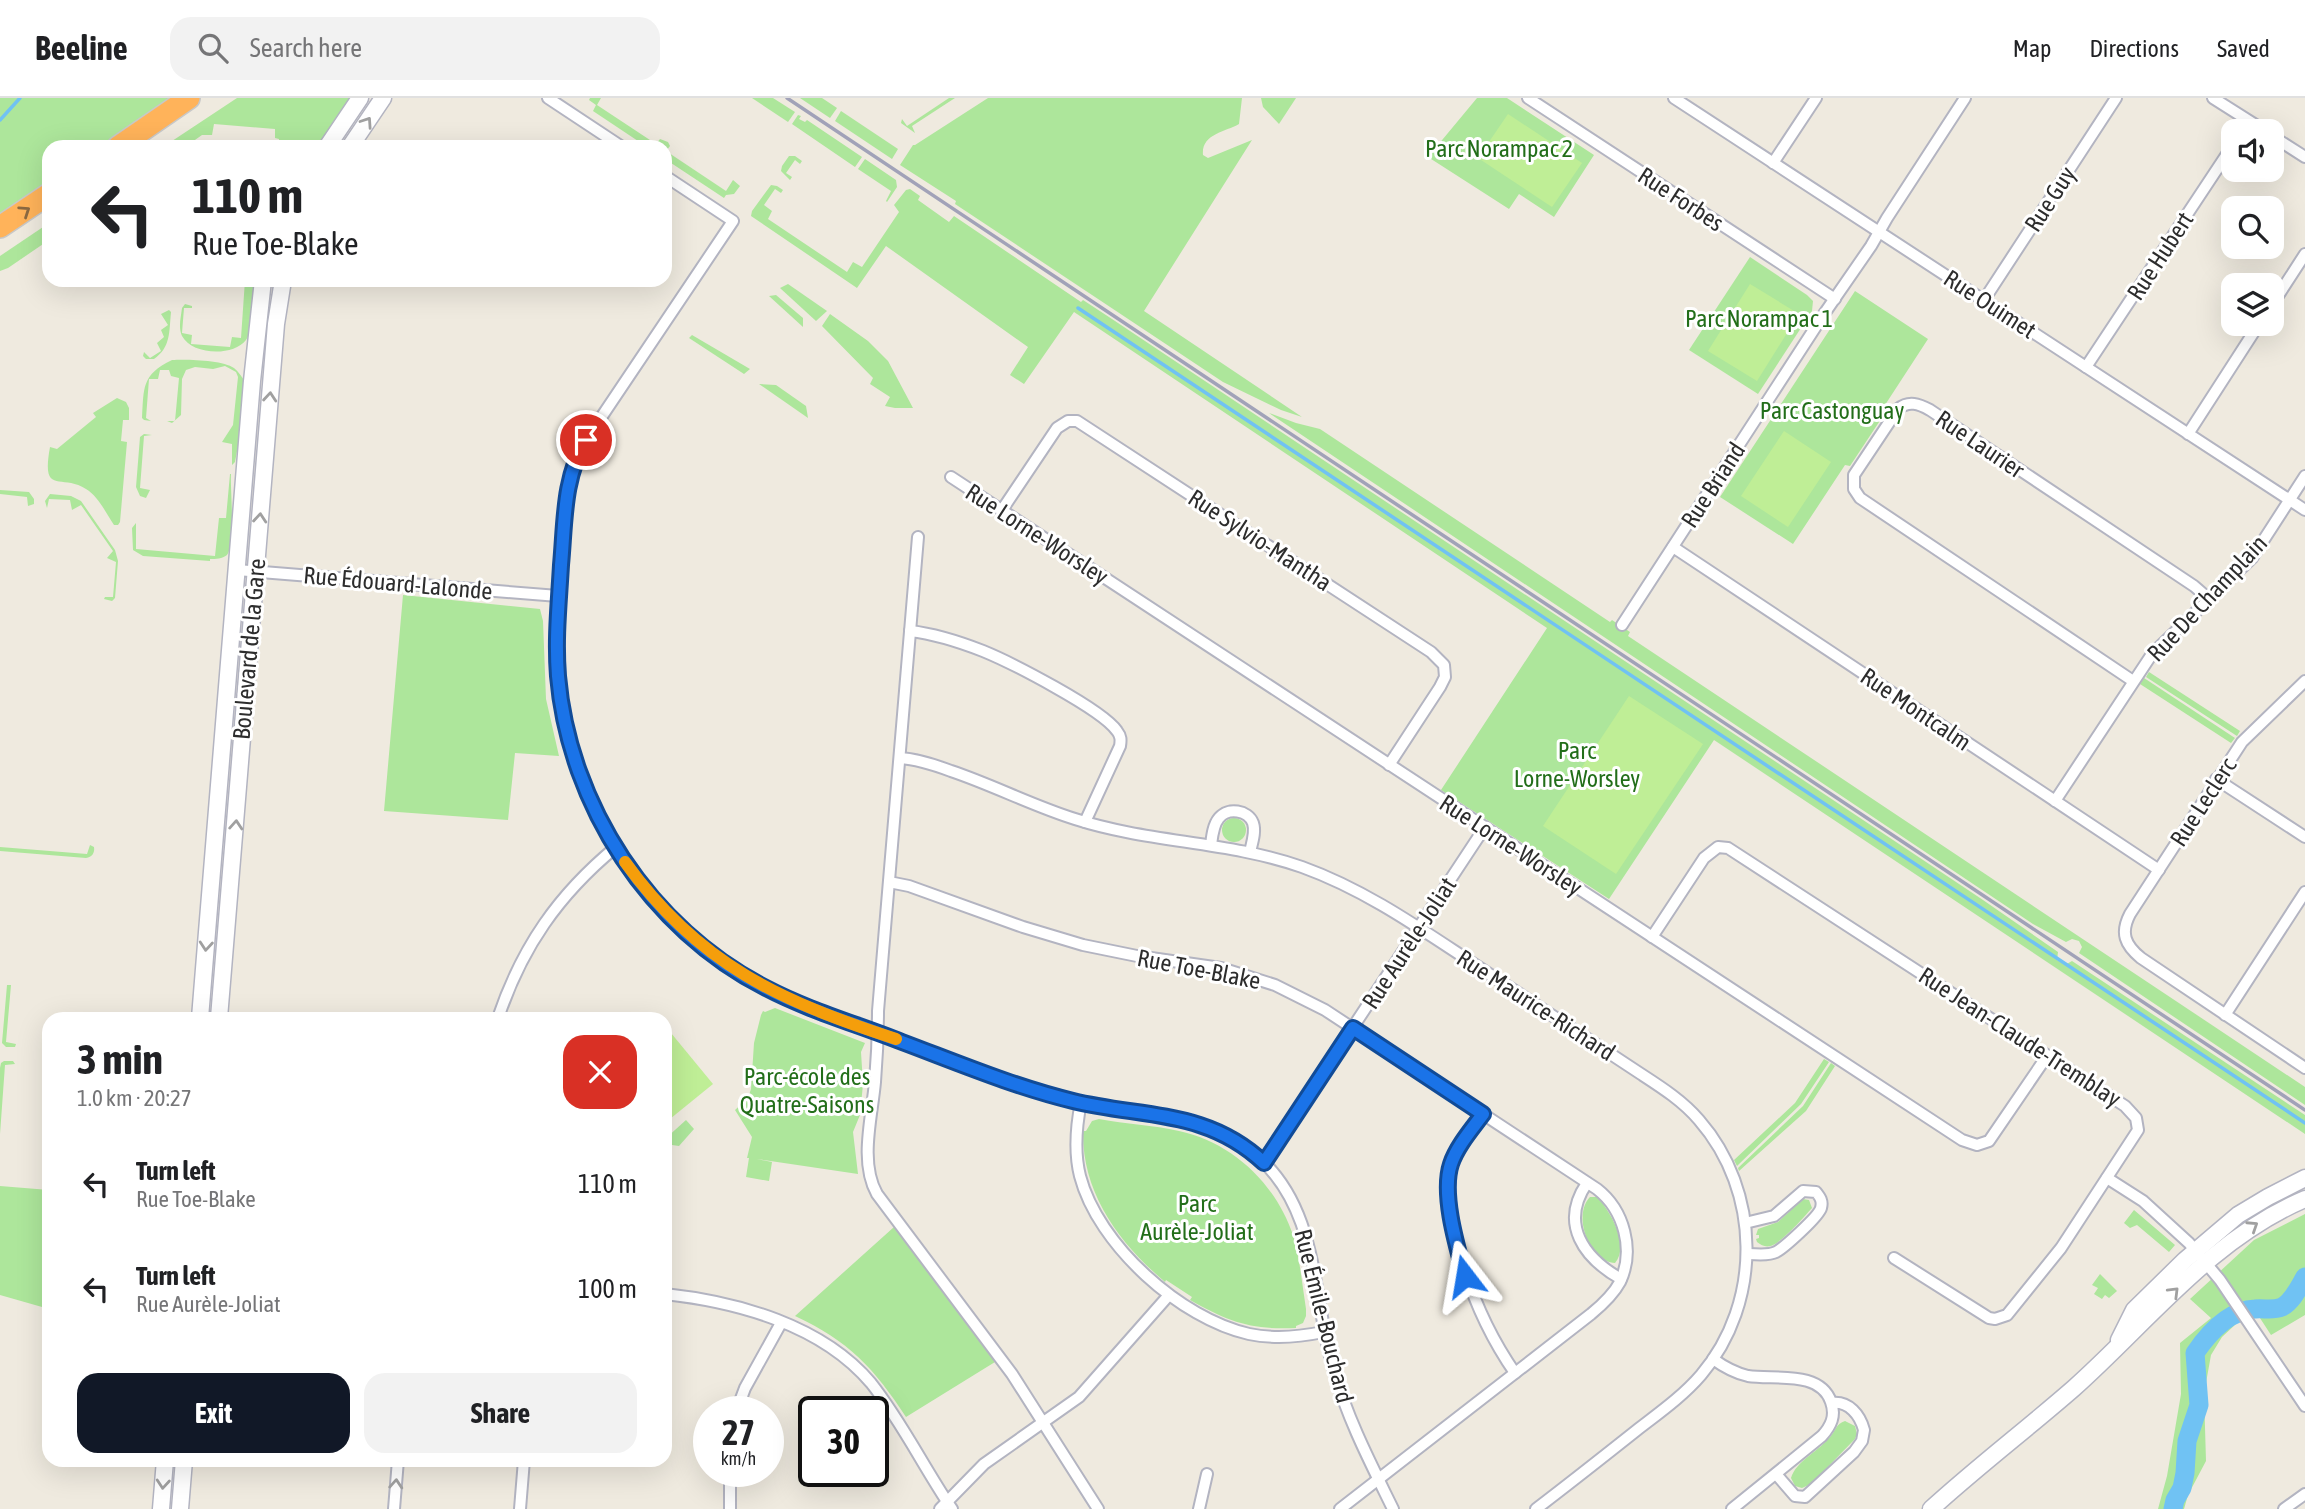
<!DOCTYPE html>
<html lang="en">
<head>
<meta charset="utf-8">
<style>
  body { margin:0; font-family:"Asap Condensed",sans-serif; background:#f2f2f2; color:#202124; height:100vh; display:flex; flex-direction:column; font-size:26px; white-space:nowrap }
  * { box-sizing:border-box; margin:0 }
  p { font-size:23px; color:#757577 }
  .icon { flex:none; width:38px; height:38px; fill:none; stroke:currentColor; stroke-width:2; stroke-linecap:round; stroke-linejoin:round }
  .map { position:relative; flex:1; overflow:hidden }
  .details { position:absolute; left:42px; top:914px; width:630px; height:455px; display:flex; flex-direction:column; background:#fff; border-radius:21px; box-shadow:0 7px 28px #0002 }
  .details>* { flex:none }
  .hud { position:absolute; left:42px; top:42px; width:630px; height:147px; border-radius:21px; box-shadow:0 7px 28px #0002; background:#fff; color:#202124; overflow:hidden }
  .controls { position:absolute; left:2221px; top:21px; display:grid; gap:14px }
  .controls a { display:grid; place-items:center; width:63px; height:63px; border-radius:14px; background:#fff; box-shadow:0 7px 28px #0002; font-size:35px }
  .speed { position:absolute; left:693px; top:1298px; display:flex; gap:14px; font-size:35px; font-weight:700; text-align:center }
  .speed>* { display:grid; place-content:center; width:91px; height:91px; border-radius:50%; background:#fff; box-shadow:0 7px 28px #0002; line-height:1 }
  .speed small { font-size:18px; font-weight:400 }
  .speed .limit { border:4px solid #111; border-radius:10px; background:#fff; color:#111 }
  .pin { position:absolute; display:grid; place-items:center; width:60px; height:60px; color:#fff; margin:-30px; border:4px solid #fff; border-radius:50%; box-shadow:0 2px 7px #0007 }
  .me { position:absolute; width:77px; margin:-38px; rotate:346deg; stroke-linejoin:round; filter:drop-shadow(0 0 5px #0008) }
  .turn { display:flex; align-items:center; gap:24px; height:147px; padding:0 35px; font-size:32px }
  .turn .icon { width:91px; height:91px; stroke-width:2.5 }
  .turn b { display:block; font-size:49px; line-height:60px }
  .round { display:grid; place-items:center; flex:none; width:74px; height:74px; border-radius:21px; background:#f2f2f2 }
  .head { display:flex; align-items:center; justify-content:space-between; height:119px; padding:0 35px }
  h1 { font-size:42px; font-weight:700; line-height:52px }
  .button { display:flex; gap:14px; margin-top:auto; padding:14px 35px }
  .button a { flex:1; height:80px; border-radius:21px; background:#111827; color:#fff; font-size:28px; font-weight:700; line-height:80px; text-align:center }
  .button a+a { background:#f2f2f2; color:#202124 }
  ul { padding:0; list-style:none }
  li { display:flex; align-items:center; gap:21px; height:105px; padding:0 35px }
  li div { flex:1 }
  li b { display:block; font-size:26px }
  li em { font-style:normal }
  header { display:flex; align-items:center; gap:42px; box-sizing:border-box; height:98px; padding:0 35px; background:#fff; border-bottom:2px solid #e0e0e0 }
  header strong { font-size:33px }
  nav { display:flex; gap:38px; margin-inline-start:auto; font-size:24px }
  .search { width:490px; height:63px; background:#f2f2f2; display:flex; align-items:center; gap:18px; box-sizing:border-box; padding:0 24px; border-radius:21px; color:#757577; font-size:26px }
  .map>svg:first-child { display:block }
</style>
</head>
<body>
<header>
<strong>Beeline</strong>
<div class="search"><svg class="icon" aria-label="search" viewBox="0 0 24 24"><circle cx="10" cy="10" r="6"/><path d="M15 15l6 6"/></svg>Search here</div>
<nav><a>Map</a><a>Directions</a><a>Saved</a></nav>
</header>
<div class="map">
<svg width="2305" height="1411" viewBox="0 0 2305 1411">
  <rect width="100%" height="100%" fill="#efeadf"/>
  <g fill="#ade69b">
    <path d="M0,0H175L104,49H49V87L0,120Z"/>
    <path d="M237,0H353L320,49H279V41L275,40V31L214,26L212,37H202L185,49H163Z"/>
    <path d="M590,0H601L597,7L656,46L660,41L668,44L670,48L666,53L726,93L733,82L740,88L734,96L726,97L724,100L665,61V49H647L593,13L596,7L589,2Z"/>
    <path d="M752,0H773L795,14L788,24Z"/>
    <path d="M800,0H822L837,10L830,20Z"/>
    <path d="M949,0H955L912,28L915,35L901,25L902,21L907,28Z"/>
    <path d="M988,0H1242L1239,26C1225,34 1201,36 1203,57L1208,60L1252,42L1144,213L1302,319L1281,312L1223,284L955,106L956,103L900,67L913,47H915Z"/>
    <path d="M1261,0H1296L1279,26L1263,9Z"/>
    <path d="M1477,0H1507L1594,57L1554,119L1519,96L1509,111L1428,59Z"/>
    <path d="M841,13L898,51L892,61L835,23Z"/>
    <path d="M798,17L801,18L799,21L805,24L807,22L862,59L855,69L792,26Z"/>
    <path d="M789,58H795L802,63L800,66L795,62L786,75L792,79L790,82L781,73L782,68Z"/>
    <path d="M865,61L896,82L897,89L887,104L886,103L891,93L858,71Z"/>
    <path d="M771,87L777,88L783,92L781,95L775,91L764,107L772,113L768,121L847,174L853,164L862,169L899,114L894,107L906,92L910,91L920,98L918,102L949,124L954,118L1081,204L1083,202L1112,221L1983,802L2058,854L2057,862L2065,867L2072,863L2305,1017V1036L1714,642L1609,801L1441,692L1547,530L1074,214L1024,286L1010,277L1028,249L886,148L857,190L751,118L752,113Z"/>
    <path d="M49,125V142L8,170L0,173V158Z"/>
    <path d="M1750,159L1807,197L1813,203L1812,213L1758,296L1689,252Z"/>
    <path d="M245,182H257C255,197 254,231 246,242C233,259 192,257 182,238C178,229 181,219 182,210L185,206L192,208V210H184L182,235L192,237L191,246L230,249L232,239L241,240Z"/>
    <path d="M788,186L827,213L816,223L780,190Z"/>
    <path d="M1855,193L1928,241L1885,307L1887,312L1850,368L1845,367L1793,446L1720,399Z"/>
    <path d="M776,197L803,220V229L769,198Z"/>
    <path d="M169,212L171,214C169,234 171,249 154,261H146L143,258L144,254L150,260L161,253L157,245L164,239L161,232L168,227L161,216Z"/>
    <path d="M830,216L868,243L888,263L913,310H895L885,308L890,299L870,286L873,280L822,228Z"/>
    <path d="M692,237L750,271L744,276L689,240Z"/>
    <path d="M172,262C186,261 223,262 234,270C239,274 242,279 245,284L241,332L235,364L232,367V346L222,344L233,327L238,279L236,274L225,268L213,271L195,269L186,272L182,281L181,317L172,325L167,323H175L179,280L171,278L169,272H160L158,281H149L146,320L151,323L144,322L142,320C144,290 141,277 172,262Z"/>
    <path d="M759,286L776,287L806,308L808,320Z"/>
    <path d="M117,300L126,304L129,310V322H123L121,343L127,344L120,424L118,427H114C106,415 98,398 86,391C61,375 41,399 50,349L57,351L96,319L93,315Z"/>
    <path d="M1269,315L1296,325L1320,331L1610,524L1612,522L1630,534L1628,538L2305,989V1007L2079,855L2082,849L2079,843L2072,841L2066,844L2033,826Z"/>
    <path d="M144,336L152,337L144,338L140,390L150,392L146,400L140,398L136,389L140,339Z"/>
    <path d="M230,376H231C230,392 236,446 227,457C222,461 216,461 210,461V463L143,458L133,452L132,430L136,425V451L215,458L219,420H226Z"/>
    <path d="M0,392L29,394L34,401V406L28,408L27,399L0,396Z"/>
    <path d="M50,396L71,398L81,403L115,452L118,463L115,500L112,503L104,501L105,499H113L116,464L107,460L113,453L81,407L72,412L70,402L49,401L47,410L45,403Z"/>
    <path d="M403,497L540,511L543,523L546,601L559,658L515,655L508,722L384,713Z"/>
    <path d="M2149,574L2240,633L2237,638L2146,579Z"/>
    <path d="M2144,580L2235,640L2231,645L2140,586Z"/>
    <circle cx="1234" cy="732" r="12"/>
    <path d="M90,747L94,749C95,755 92,759 86,760L0,753V749L87,756Z"/>
    <path d="M7,887H11L6,944L16,946L15,949H6L2,945Z"/>
    <path d="M775,910L865,945L861,954L863,986L860,1017L853,1034L858,1076L757,1061L772,1064L769,1083L746,1079L749,1060H747L752,1039L735,1012L748,1000L751,991L754,945L761,917L763,913L765,914Z"/>
    <path d="M1824,961L1829,964L1801,1006L1737,1068L1734,1062L1795,1005Z"/>
    <path d="M4,963H13L15,966L5,967L0,1036V970L1,965Z"/>
    <path d="M1831,965L1835,968L1806,1013L1739,1073L1738,1070L1803,1008Z"/>
    <path d="M1099,1021C1126,1026 1153,1027 1179,1033C1232,1044 1276,1086 1293,1137C1300,1160 1302,1186 1306,1211V1218L1303,1225L1296,1228V1230C1251,1232 1229,1224 1190,1202L1192,1199L1166,1182L1165,1184C1119,1145 1082,1095 1083,1033H1086L1092,1023Z"/>
    <path d="M686,1022L694,1031L679,1048L665,1046V1041Z"/>
    <path d="M0,1088L49,1092V1211L0,1197Z"/>
    <path d="M1590,1099H1597C1610,1112 1630,1148 1615,1165C1589,1164 1572,1117 1590,1099Z"/>
    <path d="M1803,1101L1809,1102L1812,1110C1804,1119 1784,1142 1773,1147C1767,1150 1762,1148 1757,1144L1756,1141L1759,1140V1137H1756L1758,1131L1778,1124Z"/>
    <path d="M2134,1112L2175,1147L2169,1154L2137,1127L2130,1130L2124,1125Z"/>
    <path d="M2305,1116V1217L2271,1237L2258,1217L2250,1213L2222,1239L2211,1257L2204,1296L2206,1363L2188,1397L2184,1411H2158L2167,1378L2181,1296L2180,1245L2211,1220L2190,1201L2254,1142Z"/>
    <path d="M894,1129L995,1264L906,1319C874,1270 849,1243 795,1218Z"/>
    <path d="M2100,1176L2117,1193L2109,1200L2105,1197L2102,1201L2094,1196L2098,1190L2092,1187Z"/>
    <path d="M1845,1323L1855,1328L1857,1336L1855,1341L1811,1386L1802,1390L1795,1388L1791,1380C1796,1363 1819,1353 1830,1339C1836,1332 1836,1326 1845,1323Z"/>
  </g>
  <g fill="#bfee96">
    <path d="M1508,16L1582,65L1552,109L1478,60Z"/>
    <path d="M1750,186L1799,216L1757,283L1708,253Z"/>
    <path d="M1784,333L1831,364L1788,429L1741,398Z"/>
    <path d="M1629,598L1703,646L1616,776L1543,728Z"/>
    <path d="M671,935L713,986L665,1025V939Z"/>
  </g>
  <g fill="none" stroke-linecap="round" stroke-linejoin="round">
    <g stroke="#70c2f3" stroke-width="3.5">
      <path d="M0,22L20,0"/>
      <path d="M1078,210L2305,1025"/>
    </g>
    <path stroke="#70c2f3" stroke-width="19" d="M2173,1411L2175,1402L2182,1390L2185,1375L2187,1343L2199,1307L2195,1255C2208,1236 2229,1212 2255,1211C2265,1210 2272,1213 2282,1209C2293,1203 2299,1189 2305,1179"/>
    <g stroke="#b3b4c1" stroke-width="14">
      <g id="street">
        <path d="M548,0L622,49"/>
        <path d="M1528,0L1835,201"/>
        <path d="M1674,0L2305,412"/>
        <path d="M2213,0L2265,33"/>
        <path d="M2272,38L2305,59"/>
        <path d="M1773,65L1816,0"/>
        <path d="M665,78L733,123L586,342L576,361L570,380C563,412 564,445 561,477C557,517 555,557 560,597C577,720 655,830 763,889C807,913 856,927 903,944C952,962 1001,983 1052,997C1076,1004 1100,1009 1125,1013C1176,1020 1216,1023 1257,1058C1320,1112 1312,1201 1334,1273C1348,1322 1371,1366 1393,1411"/>
        <path d="M1984,202L2116,0"/>
        <path d="M2272,207L2305,156"/>
        <path d="M2086,269L2233,47"/>
        <path d="M2188,336L2259,226"/>
        <path d="M951,379L1962,1042L1977,1047L1989,1043L2047,958"/>
        <path d="M1002,412L1057,330L1068,323H1077L1431,554L1444,567L1445,579L1440,589L1389,667"/>
        <path d="M918,439L878,913C878,937 877,960 875,984C872,1019 859,1064 877,1096L1012,1276L1098,1411"/>
        <path d="M1673,449L2159,772"/>
        <path d="M237,472L558,498"/>
        <path d="M1622,527L1824,216L1871,148L1887,120L1965,0"/>
        <path d="M910,533C936,536 960,544 983,553C1010,564 1102,611 1117,633C1121,638 1121,642 1120,648L1085,724"/>
        <path d="M2133,583L1860,400L1854,391V377L1898,311C1909,302 1919,306 1930,312L2194,488L2209,501"/>
        <path d="M2305,583L2242,644L2130,816C2120,835 2125,847 2141,860L2305,970"/>
        <path d="M900,660C918,661 935,667 951,673C993,687 1033,708 1075,721C1149,745 1228,743 1302,769C1363,791 1415,827 1468,862C1526,900 1583,938 1641,976C1661,989 1683,1003 1699,1022C1761,1093 1763,1204 1701,1277C1683,1298 1659,1315 1637,1332C1603,1359 1570,1385 1536,1411"/>
        <path d="M2216,681L2305,739"/>
        <path d="M2055,703L2152,556L2252,460L2305,378"/>
        <path d="M1211,747C1212,739 1213,727 1219,720C1228,709 1248,712 1253,725C1256,734 1252,745 1250,754"/>
        <path d="M889,784L909,788L1023,829L1083,847L1137,858L1221,870L1275,887L1325,912L1597,1091C1624,1112 1635,1152 1620,1184C1613,1197 1602,1207 1591,1216L1340,1411"/>
        <path d="M1652,839L1704,760L1718,749L1728,750L2125,1008L2136,1020L2138,1032L2061,1150L2007,1217L1995,1221L1989,1220L1894,1160"/>
        <path d="M2225,917L2305,794"/>
        <path d="M498,920C522,849 558,797 616,749"/>
        <path d="M1081,1004C1076,1029 1074,1054 1080,1078C1098,1147 1181,1221 1249,1236C1273,1241 1299,1239 1323,1234"/>
        <path d="M1483,1016C1472,1031 1457,1048 1451,1066C1444,1085 1449,1107 1453,1126C1464,1181 1483,1229 1515,1275"/>
        <path d="M1264,1064L1485,729"/>
        <path d="M2107,1080L2143,1103L2189,1145L2220,1182L2305,1308"/>
        <path d="M1587,1085C1559,1126 1584,1160 1621,1181"/>
        <path d="M1745,1125L1774,1118L1803,1093L1816,1094C1820,1099 1823,1103 1821,1110C1819,1118 1785,1149 1776,1154C1768,1158 1757,1156 1748,1156"/>
        <path d="M665,1196C738,1204 822,1227 871,1285C902,1324 924,1370 952,1411"/>
        <path d="M1713,1261C1724,1269 1735,1275 1748,1278C1774,1282 1820,1272 1831,1304C1836,1318 1831,1328 1822,1338L1732,1411"/>
        <path d="M736,1314L745,1290L781,1225"/>
        <path d="M730,1374V1411"/>
        <path d="M1776,1376L1795,1398L1805,1399L1854,1354L1862,1343L1864,1332C1860,1317 1849,1303 1832,1305"/>
        <path d="M394,1411L398,1362"/>
        <path d="M520,1411L524,1362"/>
        <path d="M940,1411L984,1366L1079,1299L1169,1197"/>
        <path d="M1199,1411L1207,1376"/>
        <path d="M2284,1411L2305,1396"/>
      </g>
    </g>
    <g stroke="#b3b4c1" stroke-width="19">
      <g id="secondary">
        <path d="M327,49L360,0"/>
        <path d="M350,49L383,0"/>
        <path d="M200,920L252,283L263,182"/>
        <path d="M219,920L276,226L283,182"/>
        <path d="M2119,1242L2134,1212L2185,1162L2238,1117L2268,1099L2305,1080"/>
        <path d="M161,1411L165,1362"/>
        <path d="M180,1411L184,1362"/>
        <path d="M1931,1411C1977,1369 2027,1331 2074,1290C2148,1224 2211,1141 2305,1101"/>
      </g>
    </g>
    <g stroke="#c8c8c8" stroke-width="24">
      <g id="highway">
        <path d="M118,49L189,0"/>
        <path d="M0,129L49,96"/>
      </g>
    </g>
    <use href="#street" stroke="#fff" stroke-width="10"/>
    <use href="#secondary" stroke="#fff" stroke-width="16"/>
    <use href="#highway" stroke="#ffb35a" stroke-width="21"/>
    <path stroke="#a1a2b8" stroke-width="3.5" d="M787,0L2305,1012"/>
  </g>
  <defs><path id="oneway-chevron" d="M-2-3.5L2.5 0L-2 3.5" fill="none" stroke-width="1.6" stroke-linecap="round" stroke-linejoin="round" transform="scale(1.75)"/></defs>
  <g stroke="#a0a0a0">
    <use href="#oneway-chevron" transform="translate(367 24) rotate(-56)"/>
    <use href="#oneway-chevron" transform="translate(270 299) rotate(-85)"/>
    <use href="#oneway-chevron" transform="translate(260 420) rotate(-85)"/>
    <use href="#oneway-chevron" transform="translate(236 727) rotate(-86)"/>
    <use href="#oneway-chevron" transform="translate(206 848) rotate(95)"/>
    <use href="#oneway-chevron" transform="translate(2253 1128) rotate(-33)"/>
    <use href="#oneway-chevron" transform="translate(2174 1194) rotate(-45)"/>
    <use href="#oneway-chevron" transform="translate(163 1386) rotate(95)"/>
    <use href="#oneway-chevron" transform="translate(396 1386) rotate(-86)"/>
  </g>
  <use stroke="#8c6941" href="#oneway-chevron" transform="translate(25 113) rotate(-34)"/>
  <g fill="none" stroke-linecap="round" stroke-linejoin="round">
    <g stroke="#114b97" stroke-width="18">
      <path id="route" d="M586,342C563,380 565,424 561,467C559,504 555,540 558,578C569,707 650,831 766,890C810,913 857,926 902,944C958,965 1015,989 1073,1003C1143,1020 1207,1011 1264,1065L1353,930L1483,1016C1472,1031 1457,1048 1451,1066C1441,1096 1457,1149 1465,1178"/>
    </g>
    <use href="#route" stroke="#1a73e8" stroke-width="12"/>
    <path stroke="#f59e0b" stroke-width="12" d="M625,764C699,867 780,903 896,941"/>
  </g>
  <g text-anchor="middle" dominant-baseline="central" stroke-width="6" stroke-linejoin="round" paint-order="stroke">
    <g font-size="24" fill="#226e19" stroke="#fff">
      <text x="1499" y="50">Parc Norampac 2</text>
      <text x="1759" y="220">Parc Norampac 1</text>
      <text x="1832" y="312">Parc Castonguay</text>
      <text x="1577" y="652">Parc<tspan x="1577" dy="28">Lorne-Worsley</tspan></text>
      <text x="807" y="978">Parc-école des<tspan x="807" dy="28">Quatre-Saisons</tspan></text>
      <text x="1197" y="1105">Parc<tspan x="1197" dy="28">Aurèle-Joliat</tspan></text>
    </g>
    <g font-size="24" fill="#2d2d2d" stroke="#fff">
      <text transform="translate(1681 101) rotate(33)">Rue Forbes</text>
      <text transform="translate(2050 101) rotate(-57)">Rue Guy</text>
      <text transform="translate(2160 158) rotate(-57)">Rue Hubert</text>
      <text transform="translate(1990 206) rotate(33)">Rue Ouimet</text>
      <text transform="translate(1980 346) rotate(34)">Rue Laurier</text>
      <text transform="translate(1713 387) rotate(-57)">Rue Briand</text>
      <text transform="translate(1037 436) rotate(33)">Rue Lorne-Worsley</text>
      <text transform="translate(1260 442) rotate(33)">Rue Sylvio-Mantha</text>
      <text transform="translate(398 485) rotate(5)">Rue Édouard-Lalonde</text>
      <text transform="translate(2207 500) rotate(-47)">Rue De Champlain</text>
      <text transform="translate(249 551) rotate(-85)">Boulevard de la Gare</text>
      <text transform="translate(1916 611) rotate(34)">Rue Montcalm</text>
      <text transform="translate(2203 704) rotate(-57)">Rue Leclerc</text>
      <text transform="translate(1511 747) rotate(33)">Rue Lorne-Worsley</text>
      <text transform="translate(1409 845) rotate(-57)">Rue Aurèle-Joliat</text>
      <text transform="translate(1199 871) rotate(11)">Rue Toe-Blake</text>
      <text transform="translate(1536 907) rotate(33)">Rue Maurice-Richard</text>
      <text transform="translate(2020 939) rotate(33)">Rue Jean-Claude-Tremblay</text>
      <text transform="translate(1324 1218) rotate(76)">Rue Émile-Bouchard</text>
    </g>
  </g>
</svg>
<div class="controls">
<a><svg class="icon" aria-label="sound" viewBox="0 0 24 24"><path d="M4 9h4l5-4v14l-5-4H4zM17 9q2 3 0 6"/></svg></a>
<a><svg class="icon" aria-label="search" viewBox="0 0 24 24"><circle cx="10" cy="10" r="6"/><path d="M15 15l6 6"/></svg></a>
<a><svg class="icon" aria-label="layers" viewBox="0 0 24 24"><path d="M12 4l9 5-9 5-9-5zM3 14l9 5 9-5"/></svg></a>
</div>
<div class="speed"><div>27<small>km/h</small></div><div class="limit">30</div></div>
<div class="pin" style="left:586px;top:342px;background:#d93025"><svg class="icon" aria-label="arrive" viewBox="0 0 24 24"><path d="M6 21V4h12l-3 4 3 4H6"/></svg></div>
<svg class="me" style="left:1465px;top:1178px" viewBox="-20 -20 40 40"><path d="M0-17L14 15 0 8-14 15z" fill="#1a73e8" stroke="#fff" stroke-width="4"/></svg>
<div class="hud">
<div class="turn"><svg class="icon" aria-label="left" viewBox="0 0 24 24"><path d="M17 20v-9H6M10 6l-5 5 5 5"/></svg><div><b>110 m</b>Rue Toe-Blake</div></div>
</div>
<section class="details">
<div class="head"><div><h1>3 min</h1><p>1.0 km · 20:27</p></div><a class="round" style="background:#d93025;color:#fff"><svg class="icon" aria-label="close" viewBox="0 0 24 24"><path d="M6 6l12 12M18 6L6 18"/></svg></a></div>
<ul>
<li><svg class="icon" aria-label="left" viewBox="0 0 24 24"><path d="M17 20v-9H6M10 6l-5 5 5 5"/></svg><div><b>Turn left</b><p>Rue Toe-Blake</p></div><em>110 m</em></li>
<li><svg class="icon" aria-label="left" viewBox="0 0 24 24"><path d="M17 20v-9H6M10 6l-5 5 5 5"/></svg><div><b>Turn left</b><p>Rue Aurèle-Joliat</p></div><em>100 m</em></li>
</ul>
<div class="button"><a>Exit</a><a>Share</a></div>
</section>
</div>
</body>
</html>
